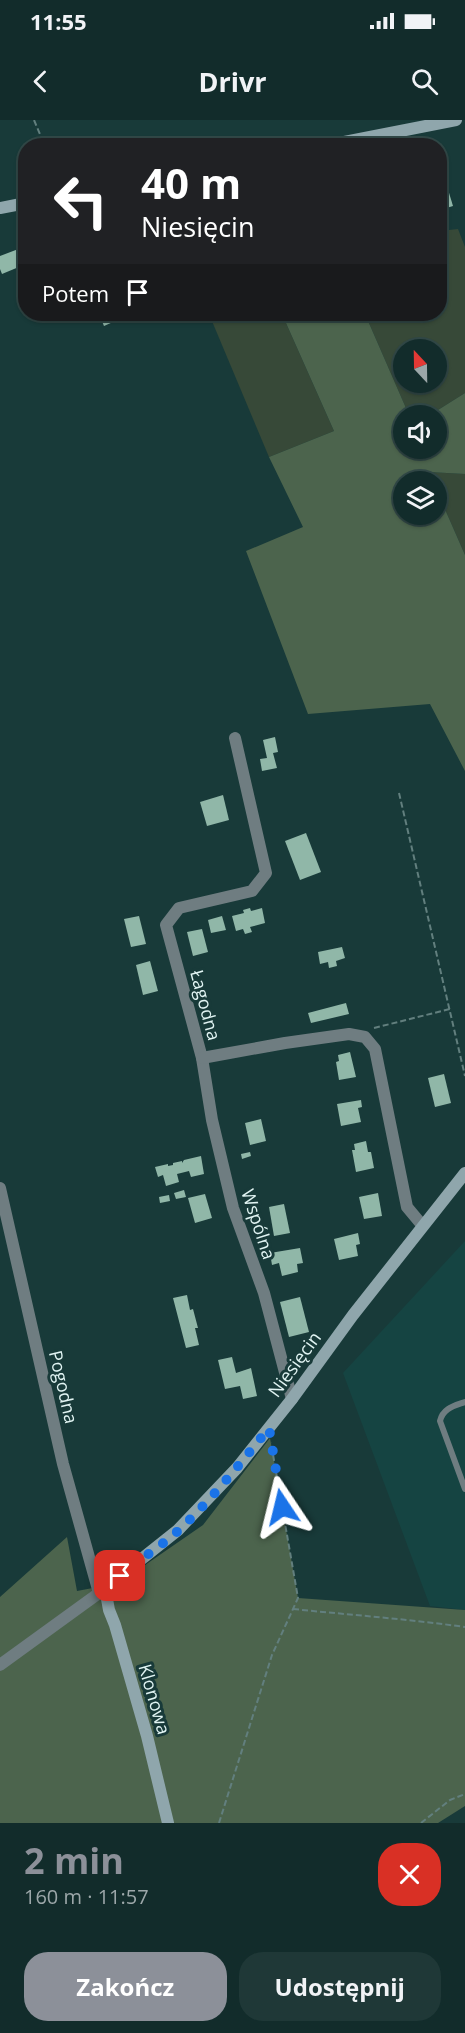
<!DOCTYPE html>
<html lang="pl">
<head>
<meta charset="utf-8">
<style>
  body { margin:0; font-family:"Open Sans",sans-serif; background:#1f3837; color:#f1f3f6; height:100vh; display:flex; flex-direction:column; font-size:22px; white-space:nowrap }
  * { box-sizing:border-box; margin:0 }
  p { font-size:20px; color:#9ca7a9 }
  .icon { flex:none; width:33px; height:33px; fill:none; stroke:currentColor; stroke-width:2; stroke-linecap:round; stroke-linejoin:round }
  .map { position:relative; height:1703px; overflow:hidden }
  .side { display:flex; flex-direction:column; background:#122c2b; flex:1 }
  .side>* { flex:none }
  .banner { position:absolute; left:18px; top:18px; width:429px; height:183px; border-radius:24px; box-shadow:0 2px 4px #0004,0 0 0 2px #314847; background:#202124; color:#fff; overflow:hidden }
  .needle { width:39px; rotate:338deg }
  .tools { position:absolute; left:393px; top:219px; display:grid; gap:12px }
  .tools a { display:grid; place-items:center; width:54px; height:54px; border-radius:50%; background:#122c2b; box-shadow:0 2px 4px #0004,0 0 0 2px #314847; font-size:30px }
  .pin { position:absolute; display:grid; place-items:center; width:51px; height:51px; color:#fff; margin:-26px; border-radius:12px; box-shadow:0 3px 9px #0006 }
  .me { position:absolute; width:66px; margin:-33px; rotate:350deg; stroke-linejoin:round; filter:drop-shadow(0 0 4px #0008) }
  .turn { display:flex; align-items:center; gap:21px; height:126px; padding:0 24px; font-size:27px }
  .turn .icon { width:78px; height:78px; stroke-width:2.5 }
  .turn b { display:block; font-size:42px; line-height:51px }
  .then { display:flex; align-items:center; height:57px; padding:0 24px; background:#0003; gap:12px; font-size:22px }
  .round { display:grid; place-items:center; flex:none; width:63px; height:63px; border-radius:24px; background:#1f3837 }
  .head { display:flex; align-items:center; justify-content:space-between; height:102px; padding:0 24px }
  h1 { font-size:36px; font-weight:700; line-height:45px; color:#8c9099 }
  .button { display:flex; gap:12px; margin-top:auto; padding:12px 24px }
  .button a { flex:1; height:69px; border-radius:24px; background:#8c9099; color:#fff; font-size:24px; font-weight:700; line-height:69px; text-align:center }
  .button a+a { background:#1f3837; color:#f1f3f6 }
  .status { display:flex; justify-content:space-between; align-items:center; height:42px; padding:0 30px; background:#122c2b; direction:ltr }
  .status svg { height:16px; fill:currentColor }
  header { display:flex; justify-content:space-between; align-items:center; height:78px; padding:0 24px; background:#122c2b; font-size:27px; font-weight:700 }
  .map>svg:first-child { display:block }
</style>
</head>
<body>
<div class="status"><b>11:55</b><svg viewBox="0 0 49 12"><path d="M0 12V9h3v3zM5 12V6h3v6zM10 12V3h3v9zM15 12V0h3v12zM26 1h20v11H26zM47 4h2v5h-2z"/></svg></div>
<header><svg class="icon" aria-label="back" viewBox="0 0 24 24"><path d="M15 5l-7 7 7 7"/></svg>Drivr<svg class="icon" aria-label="search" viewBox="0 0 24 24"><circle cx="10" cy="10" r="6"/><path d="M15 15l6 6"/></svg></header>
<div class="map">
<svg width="465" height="1703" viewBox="0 0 465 1703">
  <rect width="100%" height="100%" fill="#183a39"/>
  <path fill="#154442" d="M465,1121V1490L430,1486L343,1253Z"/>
  <g fill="#374938" fill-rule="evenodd">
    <path d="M458,109L465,127V273L430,295H409L365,194H440V111ZM404,230H436V262H404Z"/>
    <path d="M209,194H282L334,311L269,337Z"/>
    <path d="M428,352L465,354V435L437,371L436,362L432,361Z"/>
  </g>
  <g fill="#4c644d">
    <path d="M282,194H365L409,295L404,296V328H436V296L430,295L465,273V354L429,352L432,361L404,362V394H436L437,371L465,435V651L430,584L308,594L246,431L303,407L269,337L334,311Z"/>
    <path d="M270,1318L298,1478L465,1490V1686L438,1703H0V1477L67,1417L77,1471L119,1463L203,1405Z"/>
  </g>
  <g fill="#90b7a8">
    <path d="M446,63L453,86L440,90V65Z"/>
    <path d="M21,128L26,144L2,154L0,149V136Z"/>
    <path d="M99,194H131L104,206Z"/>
    <path d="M275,617L278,632L273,633L277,648L262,651L260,639L267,638L263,620Z"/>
    <path d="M223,675L229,700L207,706L200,682Z"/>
    <path d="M306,713L321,752L300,760L285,721Z"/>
    <path d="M250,788L251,791L262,788L265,803L250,807L252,812L245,814L243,809L236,811L232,796L244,793L243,790Z"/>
    <path d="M139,796L146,824L131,827L124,799Z"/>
    <path d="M222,796L226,810L211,813L208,800Z"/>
    <path d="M202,809L208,832L193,836L187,812Z"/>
    <path d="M342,827L345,838L336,841L337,846L329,848L328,842L320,844L318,832Z"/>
    <path d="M150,841L158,871L143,875L136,845Z"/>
    <path d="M346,883L349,894L311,903L308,893Z"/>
    <path d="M350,932L356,957L339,960L336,942L339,941L338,935Z"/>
    <path d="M444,954L451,983L435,987L428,958Z"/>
    <path d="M361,980L362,987L358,988L361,1002L341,1006L337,984Z"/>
    <path d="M261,999L266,1021L250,1025L245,1003Z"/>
    <path d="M366,1021L368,1032H371L374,1048L356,1052L352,1030H355L354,1024Z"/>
    <path d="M250,1032L251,1036L242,1039L241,1034Z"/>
    <path d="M201,1036L204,1054L191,1057L189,1051L177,1054L179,1062L166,1066L163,1055L158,1057L155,1047L168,1044V1046L173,1045V1043L182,1041V1043L184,1040Z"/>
    <path d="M184,1070L186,1077L176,1079L174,1073Z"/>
    <path d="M378,1073L382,1096L364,1099L359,1077Z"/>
    <path d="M205,1074L212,1098L195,1103L188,1078Z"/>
    <path d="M169,1075L170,1081L160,1083L159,1077Z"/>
    <path d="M284,1084L290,1113L274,1116L269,1087Z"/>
    <path d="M358,1113L360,1124L356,1125L358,1136L339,1140L334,1119Z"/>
    <path d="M300,1128L303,1143L297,1144L298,1152L282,1156L279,1143L272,1145L270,1133Z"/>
    <path d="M187,1175L190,1190L193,1189L198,1208H195L199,1225L186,1228L173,1178Z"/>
    <path d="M300,1177L309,1212L289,1217L280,1182Z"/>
    <path d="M232,1237L236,1253L251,1248L257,1276L243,1279L240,1266L225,1269L218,1240Z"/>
  </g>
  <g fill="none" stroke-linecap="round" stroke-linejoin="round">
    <g stroke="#627f7e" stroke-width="2" stroke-dasharray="6 3" stroke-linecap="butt">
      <path d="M34,0L45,26"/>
      <path d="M399,673L465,956"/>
      <path d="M374,908L450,889"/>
      <path d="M293,1489C351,1495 408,1499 465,1507"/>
      <path d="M219,1703L272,1535L298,1478L271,1323"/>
      <path d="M421,1703L450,1680L465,1674"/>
    </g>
    <path stroke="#6f7d81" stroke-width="6" d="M465,1282C454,1286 443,1288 440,1301L465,1369"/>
    <g stroke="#6f7d81" stroke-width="12">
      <path d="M235,618L266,753L252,771L179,788L166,805L202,938L212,1000L233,1088L264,1173L292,1279"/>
      <path d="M202,938L285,923L349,914L365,917L375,929L407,1087L422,1105"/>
      <path d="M0,1068L63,1344L99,1473"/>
      <path d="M0,1545L106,1468"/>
    </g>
    <g stroke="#8fa6ac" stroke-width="12">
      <path d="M324,26L456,0"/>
      <path d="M0,88L26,83"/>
      <path d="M168,1703L147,1616L115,1505L109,1490L107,1479L110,1466L114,1461L178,1410L237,1348L292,1279L353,1195L465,1053"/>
    </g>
  </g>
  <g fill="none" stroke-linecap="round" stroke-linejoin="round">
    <path stroke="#1a73e8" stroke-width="10" stroke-dasharray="0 18" d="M120,1456C139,1440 160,1427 179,1410C212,1379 240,1344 269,1308L282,1387"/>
  </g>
  <g text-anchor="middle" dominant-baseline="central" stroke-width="6" stroke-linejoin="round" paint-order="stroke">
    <g font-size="18" fill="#e1f4f3" stroke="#183a39">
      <text transform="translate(206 885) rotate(75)">Łagodna</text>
      <text transform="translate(259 1104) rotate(72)">Wspólna</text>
      <text transform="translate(294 1244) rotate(-54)">Niesięcin</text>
      <text transform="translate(64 1267) rotate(77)">Pogodna</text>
      <text transform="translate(155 1579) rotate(74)">Klonowa</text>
    </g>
  </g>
</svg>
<div class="tools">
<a><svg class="needle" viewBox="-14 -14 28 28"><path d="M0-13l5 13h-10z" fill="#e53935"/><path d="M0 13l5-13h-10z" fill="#9ca7a9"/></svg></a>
<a><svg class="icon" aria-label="sound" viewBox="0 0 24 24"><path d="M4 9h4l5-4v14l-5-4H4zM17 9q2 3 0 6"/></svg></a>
<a><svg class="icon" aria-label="layers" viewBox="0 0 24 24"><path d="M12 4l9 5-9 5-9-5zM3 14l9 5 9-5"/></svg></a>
</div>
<div class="pin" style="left:120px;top:1456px;background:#d93025"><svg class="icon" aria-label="arrive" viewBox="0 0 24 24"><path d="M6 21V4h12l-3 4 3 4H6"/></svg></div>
<svg class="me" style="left:282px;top:1387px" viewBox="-20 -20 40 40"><path d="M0-17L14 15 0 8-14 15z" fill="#1a73e8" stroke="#fff" stroke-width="4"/></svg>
<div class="banner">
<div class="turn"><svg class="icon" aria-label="left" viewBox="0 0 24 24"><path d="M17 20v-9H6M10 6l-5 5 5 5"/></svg><div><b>40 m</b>Niesięcin</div></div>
<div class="then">Potem<svg class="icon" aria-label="arrive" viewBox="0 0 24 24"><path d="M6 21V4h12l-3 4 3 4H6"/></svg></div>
</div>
</div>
<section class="side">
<div class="head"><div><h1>2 min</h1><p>160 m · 11:57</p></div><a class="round" style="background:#d93025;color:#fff"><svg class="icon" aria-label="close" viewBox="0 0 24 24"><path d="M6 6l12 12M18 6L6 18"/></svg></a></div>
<div class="button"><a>Zakończ</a><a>Udostępnij</a></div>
</section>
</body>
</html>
